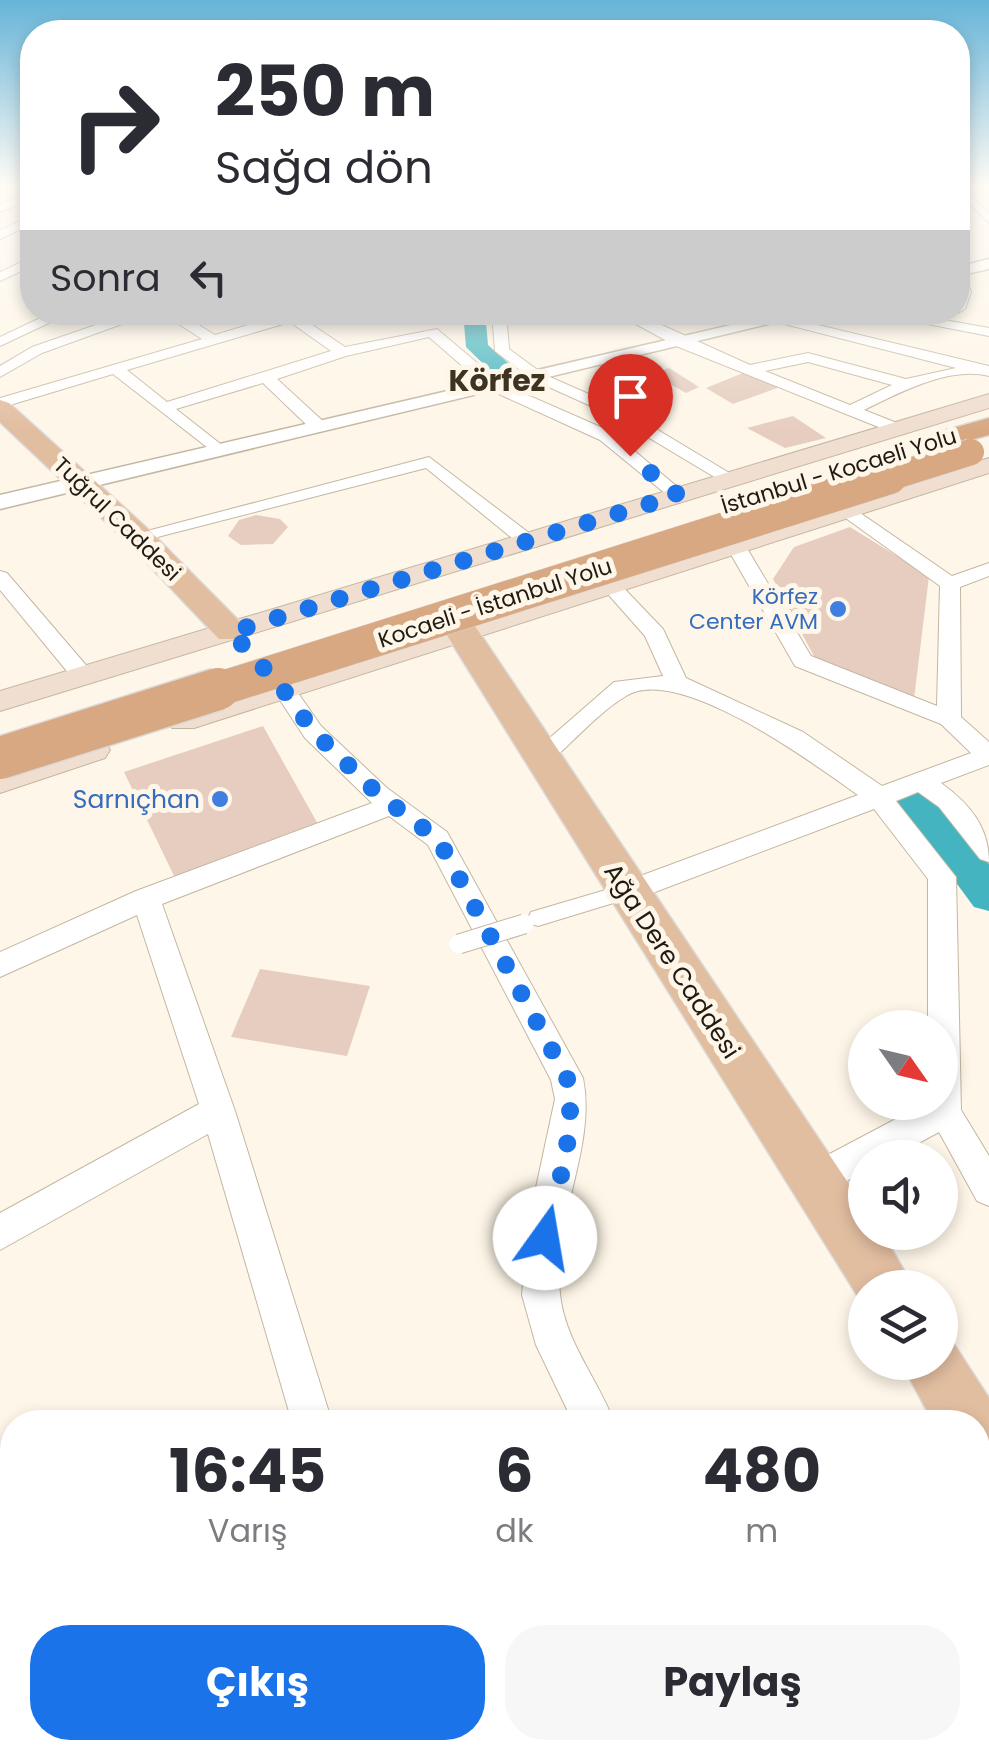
<!DOCTYPE html>
<html lang="tr">
<head>
<meta charset="utf-8">
<style>
  body { margin:0; font-family:Poppins,sans-serif; background:#f7f7f7; color:#2b2b33; height:100vh; display:flex; flex-direction:column; font-size:38px; white-space:nowrap }
  * { box-sizing:border-box; margin:0 }
  p { font-size:32px; color:#7c7c81 }
  .icon { flex:none; width:55px; height:55px; fill:none; stroke:currentColor; stroke-width:2; stroke-linecap:round; stroke-linejoin:round }
  .map { position:relative; flex:1; overflow:hidden }
  .panel { position:absolute; left:0px; top:1410px; width:990px; height:350px; display:flex; flex-direction:column; background:#fff; border-radius:40px 40px 0 0; box-shadow:0 5px 15px #0003 }
  .panel>* { flex:none }
  .banner { position:absolute; left:20px; top:20px; width:950px; height:305px; border-radius:40px; box-shadow:0 5px 15px #0003; background:#fff; color:#2b2b33; overflow:hidden }
  .needle { width:65px; rotate:124deg }
  .tools { position:absolute; left:848px; top:1010px; display:grid; gap:20px }
  .tools a { display:grid; place-items:center; width:110px; height:110px; border-radius:50%; background:#fff; box-shadow:0 5px 15px #0003; font-size:50px }
  .pin { position:absolute; display:grid; place-items:center; width:85px; height:85px; color:#fff; margin:-102px -42px; border-radius:50% 50% 50% 0; rotate:-45deg; box-shadow:0 0 10px #0007 }
  .pin .icon { rotate:45deg }
  .me { position:absolute; width:110px; margin:-55px; rotate:13deg; stroke-linejoin:round; filter:drop-shadow(0 0 8px #0008) }
  .turn { display:flex; align-items:center; gap:35px; height:210px; padding:0 30px; font-size:45px }
  .turn .icon { width:130px; height:130px; stroke-width:2.5 }
  .turn b { display:block; font-size:70px; line-height:85px }
  .then { display:flex; align-items:center; height:95px; padding:0 30px; background:#0003; gap:20px; font-size:38px }
  .eta { display:flex; justify-content:space-evenly; align-items:center; height:170px; text-align:center }
  .eta b { font-size:60px; font-weight:700; line-height:70px }
  .cta { display:flex; gap:20px; margin-top:auto; padding:20px 30px }
  .cta a { flex:1; height:115px; border-radius:40px; background:#1a73e8; color:#fff; font-size:40px; font-weight:700; line-height:115px; text-align:center }
  .cta a+a { background:#f7f7f7; color:#2b2b33 }
  .map>svg:first-child { display:block }
</style>
</head>
<body>
<div class="map">
<svg width="989" height="1760" viewBox="0 0 989 1760">
  <rect width="100%" height="100%" fill="#fef6e8"/>
  <g fill="none" stroke-linecap="round" stroke-linejoin="round">
    <g fill="#44b5c0" fill-rule="evenodd">
      <path d="M463,312H485L488,345L517,371V381H501L466,347Z"/>
      <path d="M916,787L930,791L989,864V911L974,907L896,801L902,791Z"/>
    </g>
  </g>
  <g fill="#e6cdc0">
    <path d="M669,368L699,387L686,393L652,374Z"/>
    <path d="M743,373L780,387L733,404L706,388Z"/>
    <path d="M793,416L826,438L785,448L747,428Z"/>
    <path d="M256,515L280,519L288,527L273,544L241,545L228,536L239,520Z"/>
    <path d="M850,527L929,576L914,699L816,660L773,579L794,547Z"/>
    <path d="M263,726L319,826L175,878L124,772Z"/>
    <path d="M260,969L370,986L347,1056L231,1037Z"/>
  </g>
  <g fill="none" stroke-linecap="round" stroke-linejoin="round">
    <g stroke="#c3b7a1" stroke-width="2">
      <path id="pedestrian" d="M626,884L633,887L636,892L633,897L538,926L531,924L528,918L531,912Z"/>
    </g>
    <g stroke="#c3b7a1" stroke-width="2">
      <g id="minor">
        <path d="M32,191V198L0,212V205Z"/>
        <path d="M961,195H969L989,213V223Z"/>
        <path d="M32,216V224L0,239V230Z"/>
        <path d="M32,257V266L0,281V272Z"/>
        <path d="M958,268L964,272L971,292L965,309L958,313Z"/>
        <path d="M53,312H72L0,346V337Z"/>
        <path d="M133,312H155L42,353L0,377V366L32,347Z"/>
        <path d="M160,312H178L215,335L281,315L278,312H314L302,318L345,347L437,329L502,384L612,432L687,495L672,499L600,440L490,390L429,337L346,356L277,379L325,423V431H313L263,383L176,409L223,446V454L217,455L113,374L0,408V398L202,339ZM290,322L331,351L167,402L127,370Z"/>
        <path d="M492,312H506L509,349L543,374L623,409L741,480L726,484L611,415L533,380L495,351Z"/>
        <path d="M614,312H633L750,365L808,353L906,379L956,368L738,312H764L989,366V376C949,366 899,393 864,410L902,425L904,429L896,434L676,346ZM808,362L892,385L850,405L765,371Z"/>
        <path d="M866,312H900L989,328V336Z"/>
        <path d="M429,457L537,539V547H523L426,468L138,542L128,536Z"/>
        <path d="M847,504L952,576L989,563V576L960,587L961,717L989,742V765L941,783C970,804 989,827 989,862L980,859L939,807L918,792L896,801L956,877L961,1110L989,1156V1206L977,1201L939,1132L891,1158H865V1172L817,1195L805,1191L800,1179L805,1167L928,1102H940V1028H928V879L874,809L626,903L616,899L612,892L616,885L858,795C814,764 678,663 626,696C598,713 574,741 550,762H532L529,756L614,682L663,676L645,636L599,584L609,578L616,580L663,629L686,678L803,732L882,786L971,753L941,724L795,666L725,544L742,540L811,656L937,706L940,586L840,514V506Z"/>
        <path d="M0,571L7,573L91,671V681H75L0,590Z"/>
        <path d="M283,681L291,683L321,726L387,788L447,832L583,1078C597,1148 551,1221 560,1294C565,1342 598,1379 614,1422H573L536,1345L522,1295L528,1225L555,1099L551,1080L428,845L389,816L162,904L235,1111L332,1422H292L208,1134L0,1250V1213L199,1104L137,915L0,977V952L136,891L372,803L305,738L272,688Z"/>
        <path d="M12,1670V1720L0,1726V1674Z"/>
        <path d="M390,1748H438L442,1760H394Z"/>
        <path d="M731,1748H780L785,1760H736Z"/>
      </g>
    </g>
    <g stroke="#c3b7a1" stroke-width="3">
      <g id="tertiary">
        <path d="M989,259V269L958,276V267Z"/>
        <path d="M787,312H818L0,509V495Z"/>
      </g>
    </g>
    <g stroke="#c3b7a1" stroke-width="2">
      <g id="secondary">
        <path d="M989,394V408L0,711V691Z"/>
        <path d="M989,458V473L194,728H172L167,721L172,714Z"/>
        <path d="M93,739L105,742L110,750L105,758L0,793V769Z"/>
      </g>
    </g>
    <g stroke="#dbdad9" stroke-width="3">
      <g id="primary">
        <path d="M0,400L9,403L149,530L243,625L248,632L243,639H219L127,542L0,422Z"/>
        <path d="M462,622L474,625L479,632L865,1208V1232H882L914,1288H865V1308L445,632L450,625Z"/>
        <path d="M940,1336L952,1341L989,1398V1489L978,1484V1422H933L901,1362H940Z"/>
      </g>
    </g>
    <g stroke="#dbdad9" stroke-width="3">
      <path id="trunk" d="M989,418V435L949,446L935,438L939,432Z"/>
    </g>
    <use href="#pedestrian" fill="#fff" fill-rule="evenodd"/>
    <use href="#minor" fill="#fff" fill-rule="evenodd"/>
    <use href="#tertiary" fill="#fff" fill-rule="evenodd"/>
    <use href="#secondary" fill="#f0ded0" fill-rule="evenodd"/>
    <use href="#primary" fill="#e2bea1" fill-rule="evenodd"/>
    <use href="#trunk" fill="#d8a882" fill-rule="evenodd"/>
    <g stroke="#c3b7a1" stroke-width="21" stroke-linecap="butt">
      <path id="pedestrian-bridge" d="M459,944L524,924"/>
    </g>
    <g stroke="#dbdad9" stroke-width="28" stroke-linecap="butt">
      <path id="trunk-bridge-far2" d="M882,480L971,452"/>
    </g>
    <g stroke="#dbdad9" stroke-width="35" stroke-linecap="butt">
      <path id="trunk-bridge-far1" d="M210,692L890,477"/>
    </g>
    <g stroke="#dbdad9" stroke-width="45" stroke-linecap="butt">
      <path id="trunk-bridge" d="M0,758L218,689"/>
    </g>
    <use href="#pedestrian-bridge" stroke="#fff" stroke-width="19"/>
    <use href="#trunk-bridge-far2" stroke="#d8a882" stroke-width="26"/>
    <use href="#trunk-bridge-far1" stroke="#d8a882" stroke-width="34"/>
    <use href="#trunk-bridge" stroke="#d8a882" stroke-width="42"/>
  </g>
  <linearGradient id="sky" x2="0" y2="1"><stop stop-color="#66b4d8"/><stop offset="0.43" stop-color="#fffbf5"/><stop offset="1" stop-color="#fffbf5" stop-opacity="0"/></linearGradient>
  <rect width="989" height="431" fill="url(#sky)"/>
  <g fill="none" stroke-linecap="round" stroke-linejoin="round">
    <path stroke="#1a73e8" stroke-width="18" stroke-dasharray="0 32.4" d="M545,1238C557,1188 578,1129 567,1078L438,839L378,794L314,732L282,688L231,632L678,495L630,456"/>
  </g>
  <g fill="#3f7fe0" stroke="#fef6e8" stroke-width="4">
    <circle cx="838" cy="609" r="10"/>
    <circle cx="220" cy="799" r="10"/>
  </g>
  <g text-anchor="middle" dominant-baseline="central" stroke-width="10" stroke-linejoin="round" paint-order="stroke">
    <g font-size="22" fill="#1f1a12" stroke="#fef6e8">
      <text transform="translate(839 471) rotate(-17)">İstanbul - Kocaeli Yolu</text>
      <text transform="translate(117 519) rotate(44)">Tuğrul Caddesi</text>
      <text transform="translate(495 603) rotate(-18)">Kocaeli - İstanbul Yolu</text>
    </g>
    <g font-size="22" fill="#366cbe" stroke="#fef6e8" text-anchor="end">
      <text x="818" y="596">Körfez<tspan x="818" dy="25">Center AVM</tspan></text>
    </g>
    <g font-size="25" fill="#366cbe" stroke="#fef6e8" text-anchor="end">
      <text x="200" y="799">Sarnıçhan</text>
    </g>
    <g font-size="25" fill="#1f1a12" stroke="#fef6e8">
      <text transform="translate(672 961) rotate(57)">Ağa Dere Caddesi</text>
    </g>
    <g font-size="30" font-weight="bold" fill="#3d3320" stroke="#fef6e8">
      <text x="497" y="380">Körfez</text>
    </g>
  </g>
</svg>
<div class="tools">
<a><svg class="needle" viewBox="-14 -14 28 28"><path d="M0-13l5 13h-10z" fill="#e53935"/><path d="M0 13l5-13h-10z" fill="#7c7c81"/></svg></a>
<a><svg class="icon" aria-label="sound" viewBox="0 0 24 24"><path d="M4 9h4l5-4v14l-5-4H4zM17 9q2 3 0 6"/></svg></a>
<a><svg class="icon" aria-label="layers" viewBox="0 0 24 24"><path d="M12 4l9 5-9 5-9-5zM3 14l9 5 9-5"/></svg></a>
</div>
<div class="pin" style="left:630px;top:456px;background:#d93025"><svg class="icon" aria-label="arrive" viewBox="0 0 24 24"><path d="M6 21V4h12l-3 4 3 4H6"/></svg></div>
<svg class="me" style="left:545px;top:1238px" viewBox="-20 -20 40 40"><circle r="19" fill="#fff"/><path d="M0-13L10 11 0 6-10 11z" fill="#1a73e8"/></svg>
<div class="banner">
<div class="turn"><svg class="icon" aria-label="right" viewBox="0 0 24 24"><path d="M7 20v-9h11M14 6l5 5-5 5"/></svg><div><b>250 m</b>Sağa dön</div></div>
<div class="then">Sonra<svg class="icon" aria-label="left" viewBox="0 0 24 24"><path d="M17 20v-9H6M10 6l-5 5 5 5"/></svg></div>
</div>
<section class="panel">
<div class="eta">
<div><b>16:45</b><p>Varış</p></div>
<div><b>6</b><p>dk</p></div>
<div><b>480</b><p>m</p></div>
</div>
<div class="cta"><a>Çıkış</a><a>Paylaş</a></div>
</section>
</div>
</body>
</html>
